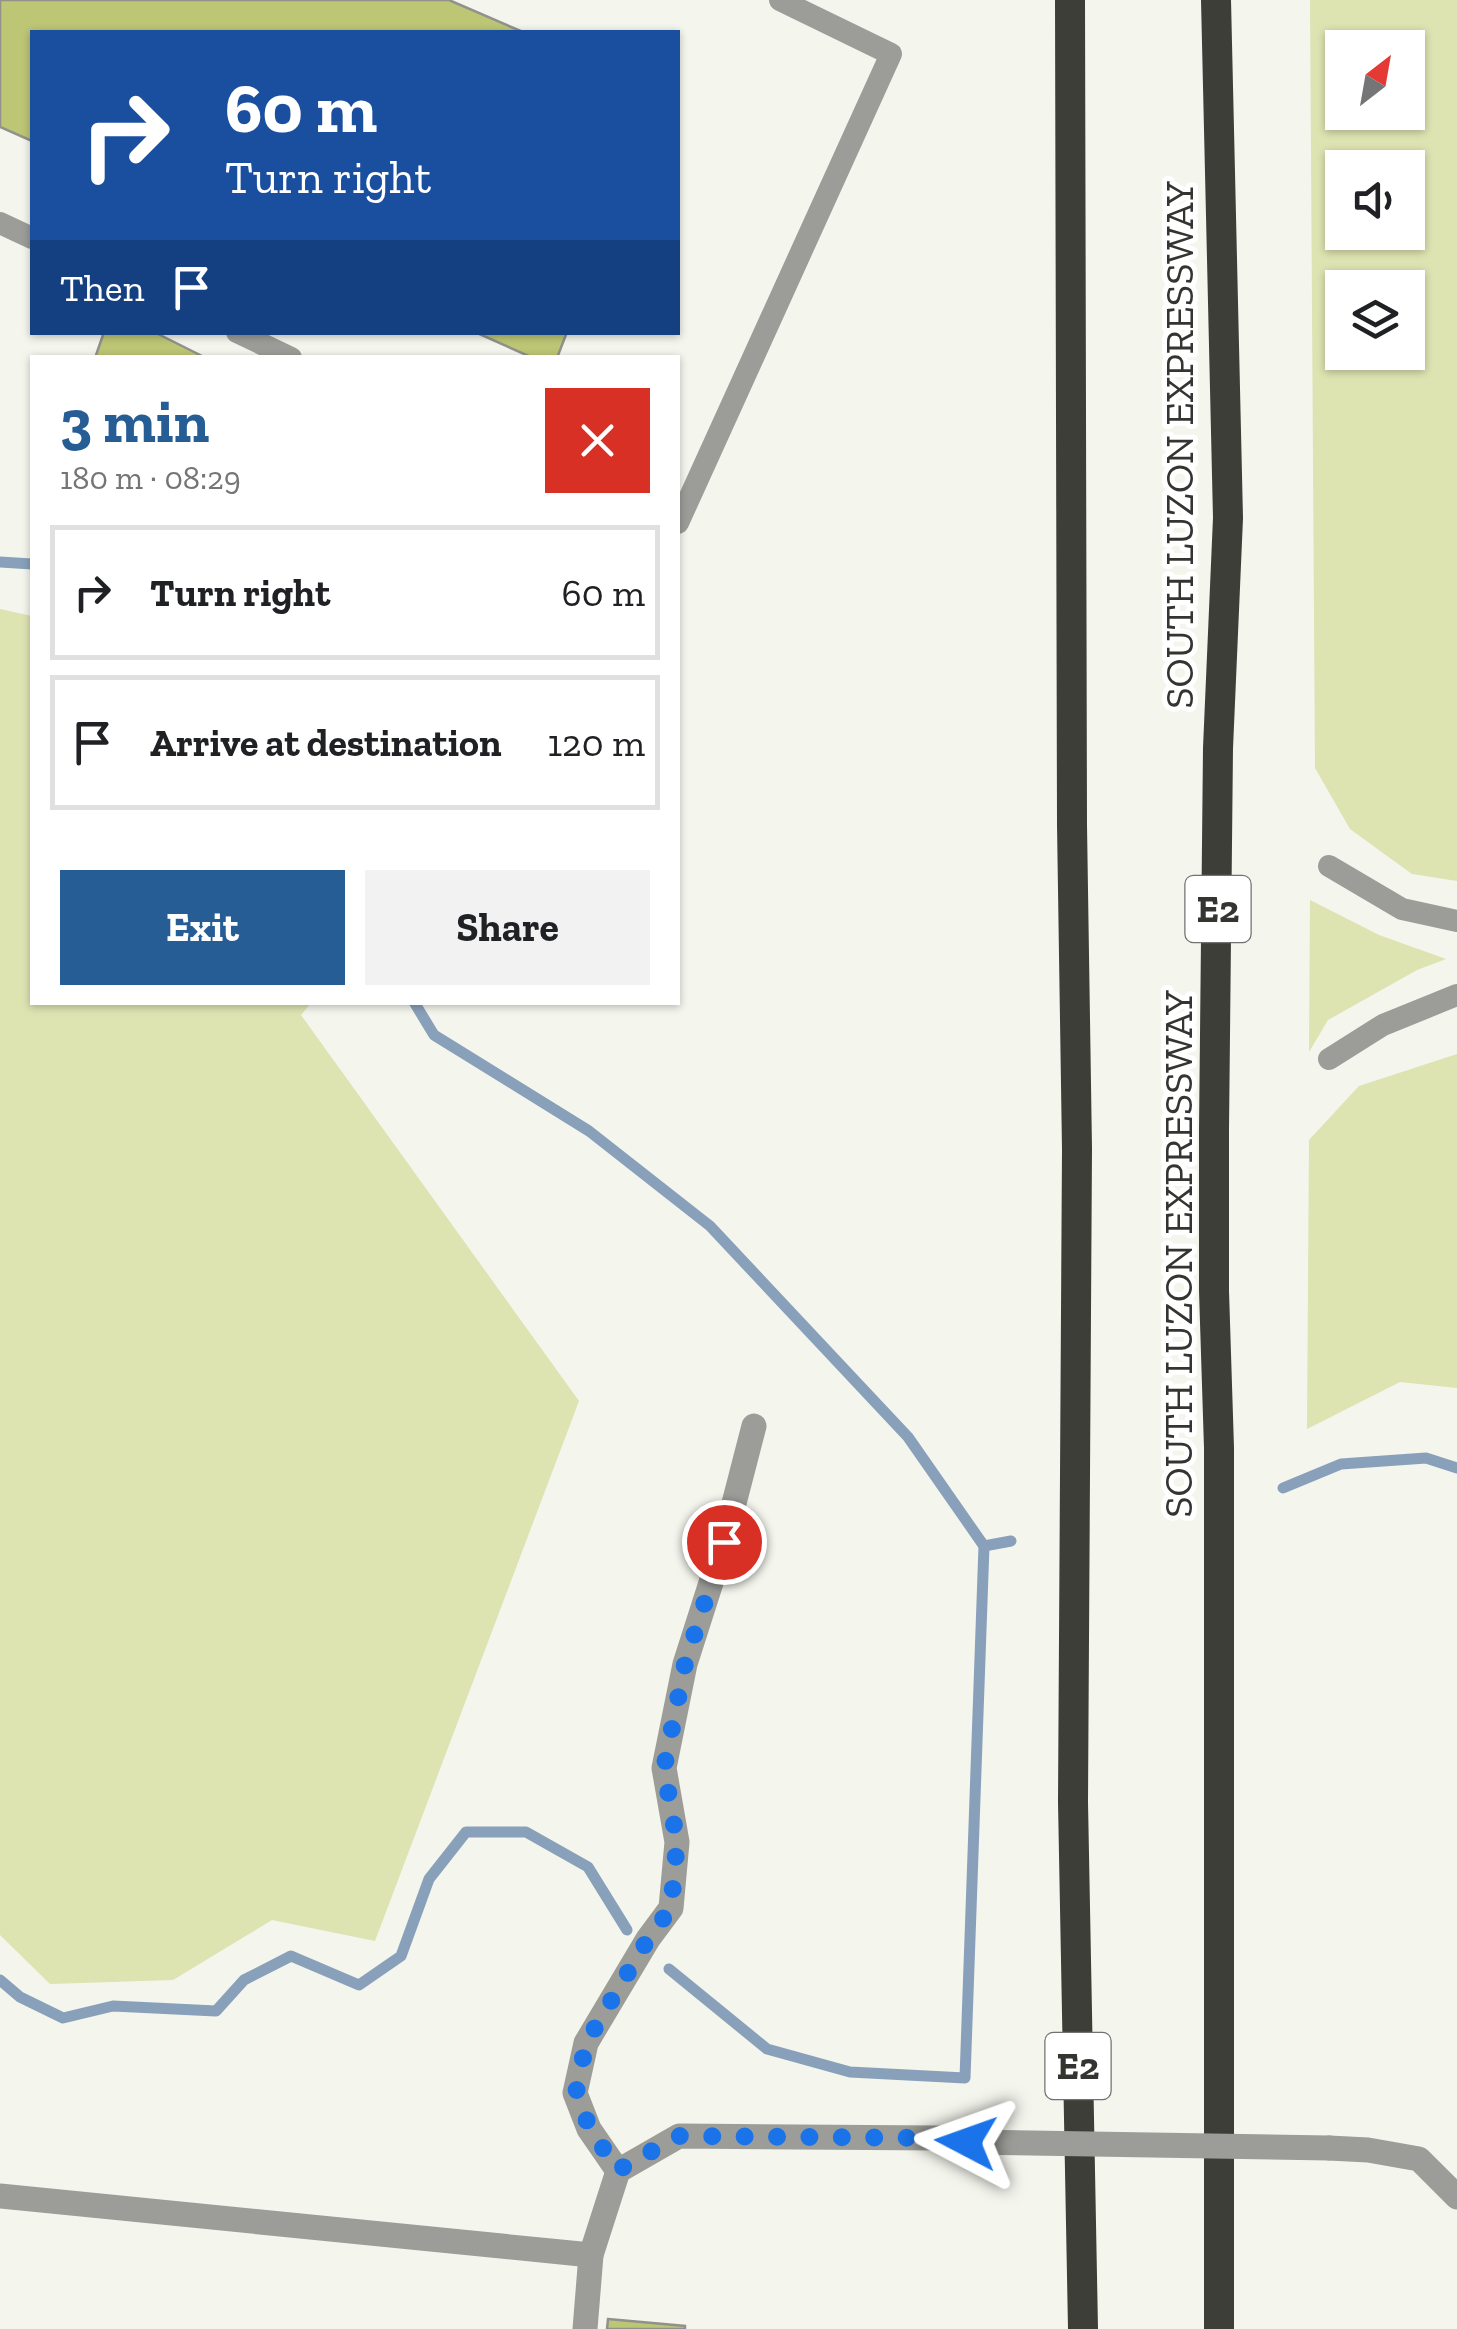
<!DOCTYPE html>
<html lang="en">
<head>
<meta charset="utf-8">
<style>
  body { margin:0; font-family:"Zilla Slab",serif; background:#f2f2f2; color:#202124; height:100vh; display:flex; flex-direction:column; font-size:38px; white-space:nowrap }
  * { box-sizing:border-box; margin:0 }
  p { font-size:32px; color:#757577 }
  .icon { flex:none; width:55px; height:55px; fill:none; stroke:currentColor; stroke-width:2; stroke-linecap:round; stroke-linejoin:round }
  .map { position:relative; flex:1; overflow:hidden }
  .drawer { position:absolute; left:30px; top:355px; width:650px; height:650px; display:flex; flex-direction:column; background:#fff; border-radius:0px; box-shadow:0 2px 8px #0004 }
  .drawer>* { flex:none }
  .guide { position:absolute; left:30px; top:30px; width:650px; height:305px; border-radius:0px; box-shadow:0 2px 8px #0004; background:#1a4fa0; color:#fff; overflow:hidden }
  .needle { width:65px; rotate:31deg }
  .tools { position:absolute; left:1325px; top:30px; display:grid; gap:20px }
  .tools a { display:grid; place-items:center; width:100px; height:100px; border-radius:0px; background:#fff; box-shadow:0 2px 8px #0004; font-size:50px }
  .pin { position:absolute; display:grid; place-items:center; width:85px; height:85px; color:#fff; margin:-42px; border:5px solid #fff; border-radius:50%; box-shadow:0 2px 10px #0007 }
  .me { position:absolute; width:110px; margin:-55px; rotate:274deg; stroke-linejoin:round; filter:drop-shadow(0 0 8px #0008) }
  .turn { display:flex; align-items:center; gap:35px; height:210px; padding:0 30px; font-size:45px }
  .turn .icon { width:130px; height:130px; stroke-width:2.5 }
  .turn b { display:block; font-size:70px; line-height:85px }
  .then { display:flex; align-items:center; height:95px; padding:0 30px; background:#0003; gap:20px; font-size:38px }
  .round { display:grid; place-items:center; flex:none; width:105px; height:105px; border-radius:0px; background:#f2f2f2 }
  .headline { display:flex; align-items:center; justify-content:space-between; height:170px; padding:0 30px }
  h1 { font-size:60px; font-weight:700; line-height:75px; color:#265d95 }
  .action { display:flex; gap:20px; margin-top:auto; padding:20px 30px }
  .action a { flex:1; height:115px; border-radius:0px; background:#265d95; color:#fff; font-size:40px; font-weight:700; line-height:115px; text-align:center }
  .action a+a { background:#f2f2f2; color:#202124 }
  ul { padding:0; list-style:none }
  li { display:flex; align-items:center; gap:30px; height:135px; margin:0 20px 15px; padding:0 10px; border:5px solid #e0e0e0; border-radius:0px }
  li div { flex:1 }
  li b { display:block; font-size:38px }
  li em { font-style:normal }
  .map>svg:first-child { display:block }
</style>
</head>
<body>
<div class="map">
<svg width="1457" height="2329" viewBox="0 0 1457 2329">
  <rect width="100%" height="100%" fill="#f4f5ed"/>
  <g fill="#dde3b1" fill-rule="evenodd">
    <path d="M1310,0H1457V881L1412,874L1350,829L1315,768ZM1342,48H1408V112H1342ZM1342,168H1408V232H1342ZM1342,288H1408V352H1342Z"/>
    <path d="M0,609L32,616V1002L311,1003L301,1015L579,1401L375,1941L272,1920L173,1980L50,1984L0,1935Z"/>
    <path d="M1310,900L1379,935L1446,959L1417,970L1328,1020L1309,1052Z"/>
    <path d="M1457,1054V1388L1400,1382L1307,1429L1309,1140L1359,1086Z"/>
  </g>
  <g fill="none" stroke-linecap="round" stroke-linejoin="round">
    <g stroke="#89a0ba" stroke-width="11">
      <path d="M0,562L32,564"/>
      <path d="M414,1002L434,1035L589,1131L710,1226L908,1437L984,1546"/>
      <path d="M1283,1488L1341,1464L1426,1458L1457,1468"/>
      <path d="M669,1969L767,2049L850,2072L965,2078L984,1546L1011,1541"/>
      <path d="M0,1980L20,1997L63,2018L113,2006L216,2011L244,1980L291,1956L359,1985L401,1956L429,1879L466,1832H526L588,1867L627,1930"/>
    </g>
  </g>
  <g fill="#bdc675" stroke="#91928b" stroke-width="2.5">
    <path d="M0,0H449L523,32H32V141L0,127Z"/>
    <path d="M104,332H154L206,358H95Z"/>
    <path d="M475,332H567L557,358H533Z"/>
    <path d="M608,2319L685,2326V2329H607Z"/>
  </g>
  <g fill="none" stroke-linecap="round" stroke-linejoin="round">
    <g stroke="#9c9d99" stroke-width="22">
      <path d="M0,223L32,238"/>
      <path d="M237,332L291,358"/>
      <path d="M678,523L891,54L780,0"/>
      <path d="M1329,866L1402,909L1457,921"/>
      <path d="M1329,1059L1383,1025L1457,995"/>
    </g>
    <g stroke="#9c9d99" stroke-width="25">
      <path d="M1329,2148L1368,2150L1419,2159L1457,2197"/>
      <path d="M618,2171L589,2129L575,2093L586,2043L648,1939L671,1908L677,1842L664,1768L685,1664L724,1542L754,1426"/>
      <path d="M0,2196L591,2255"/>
      <path d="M585,2329L591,2255L618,2171L679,2136L939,2138L966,2142"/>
    </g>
    <g stroke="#3d3e38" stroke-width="30">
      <path d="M1070,0L1072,825L1077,1149L1073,1802L1083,2329"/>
      <path d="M1216,0L1228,518L1218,748L1214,1130V1291L1219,1448V2329"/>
    </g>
    <path stroke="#9c9d99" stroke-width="25" d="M966,2142L1329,2148"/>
  </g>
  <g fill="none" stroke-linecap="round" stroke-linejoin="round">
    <path stroke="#1a73e8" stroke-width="18" stroke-dasharray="0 32.4" d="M724,1542L685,1664L664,1768L677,1842L671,1908L648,1939L586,2043L576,2093L590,2129L618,2170L679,2136L939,2138L966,2142"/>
  </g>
  <g text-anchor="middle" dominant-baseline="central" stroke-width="10" stroke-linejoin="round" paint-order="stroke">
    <g fill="#fff" stroke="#71716f" stroke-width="2.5">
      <rect x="1185.5" y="876" width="65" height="66" rx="8"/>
      <rect x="1045.5" y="2033" width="65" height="66" rx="8"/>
    </g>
    <g font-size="38" font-weight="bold" fill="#343431">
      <text x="1218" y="909">E2</text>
      <text x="1078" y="2066">E2</text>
    </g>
    <g font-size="40" fill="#343431" stroke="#fff">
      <text transform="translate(1179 445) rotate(-90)">SOUTH LUZON EXPRESSWAY</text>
      <text transform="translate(1178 1254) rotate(-90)">SOUTH LUZON EXPRESSWAY</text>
    </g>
  </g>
</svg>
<div class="tools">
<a><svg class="needle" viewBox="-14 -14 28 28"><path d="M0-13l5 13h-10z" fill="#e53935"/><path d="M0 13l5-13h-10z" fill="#757577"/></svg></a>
<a><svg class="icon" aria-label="sound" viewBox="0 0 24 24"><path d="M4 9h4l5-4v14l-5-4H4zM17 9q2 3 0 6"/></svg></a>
<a><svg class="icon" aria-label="layers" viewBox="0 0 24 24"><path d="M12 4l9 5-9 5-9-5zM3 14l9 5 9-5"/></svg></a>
</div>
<div class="pin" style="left:724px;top:1542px;background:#d93025"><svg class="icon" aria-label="arrive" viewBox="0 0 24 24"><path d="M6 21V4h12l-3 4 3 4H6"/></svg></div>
<svg class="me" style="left:966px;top:2142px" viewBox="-20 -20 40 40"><path d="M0-17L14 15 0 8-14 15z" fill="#1a73e8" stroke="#fff" stroke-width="4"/></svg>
<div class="guide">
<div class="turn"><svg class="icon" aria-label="right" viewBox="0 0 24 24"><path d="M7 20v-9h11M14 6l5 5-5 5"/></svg><div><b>60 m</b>Turn right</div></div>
<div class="then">Then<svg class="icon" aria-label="arrive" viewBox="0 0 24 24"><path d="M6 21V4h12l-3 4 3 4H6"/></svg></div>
</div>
<section class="drawer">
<div class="headline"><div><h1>3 min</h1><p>180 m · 08:29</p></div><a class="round" style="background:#d93025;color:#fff"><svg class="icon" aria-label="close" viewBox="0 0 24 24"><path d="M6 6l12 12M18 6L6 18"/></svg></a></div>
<ul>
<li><svg class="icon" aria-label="right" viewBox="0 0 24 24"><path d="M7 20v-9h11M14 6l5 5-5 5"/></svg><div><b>Turn right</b></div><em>60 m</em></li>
<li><svg class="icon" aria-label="arrive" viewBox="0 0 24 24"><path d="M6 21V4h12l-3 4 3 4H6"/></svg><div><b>Arrive at destination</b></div><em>120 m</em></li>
</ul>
<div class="action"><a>Exit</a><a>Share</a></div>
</section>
</div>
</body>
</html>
